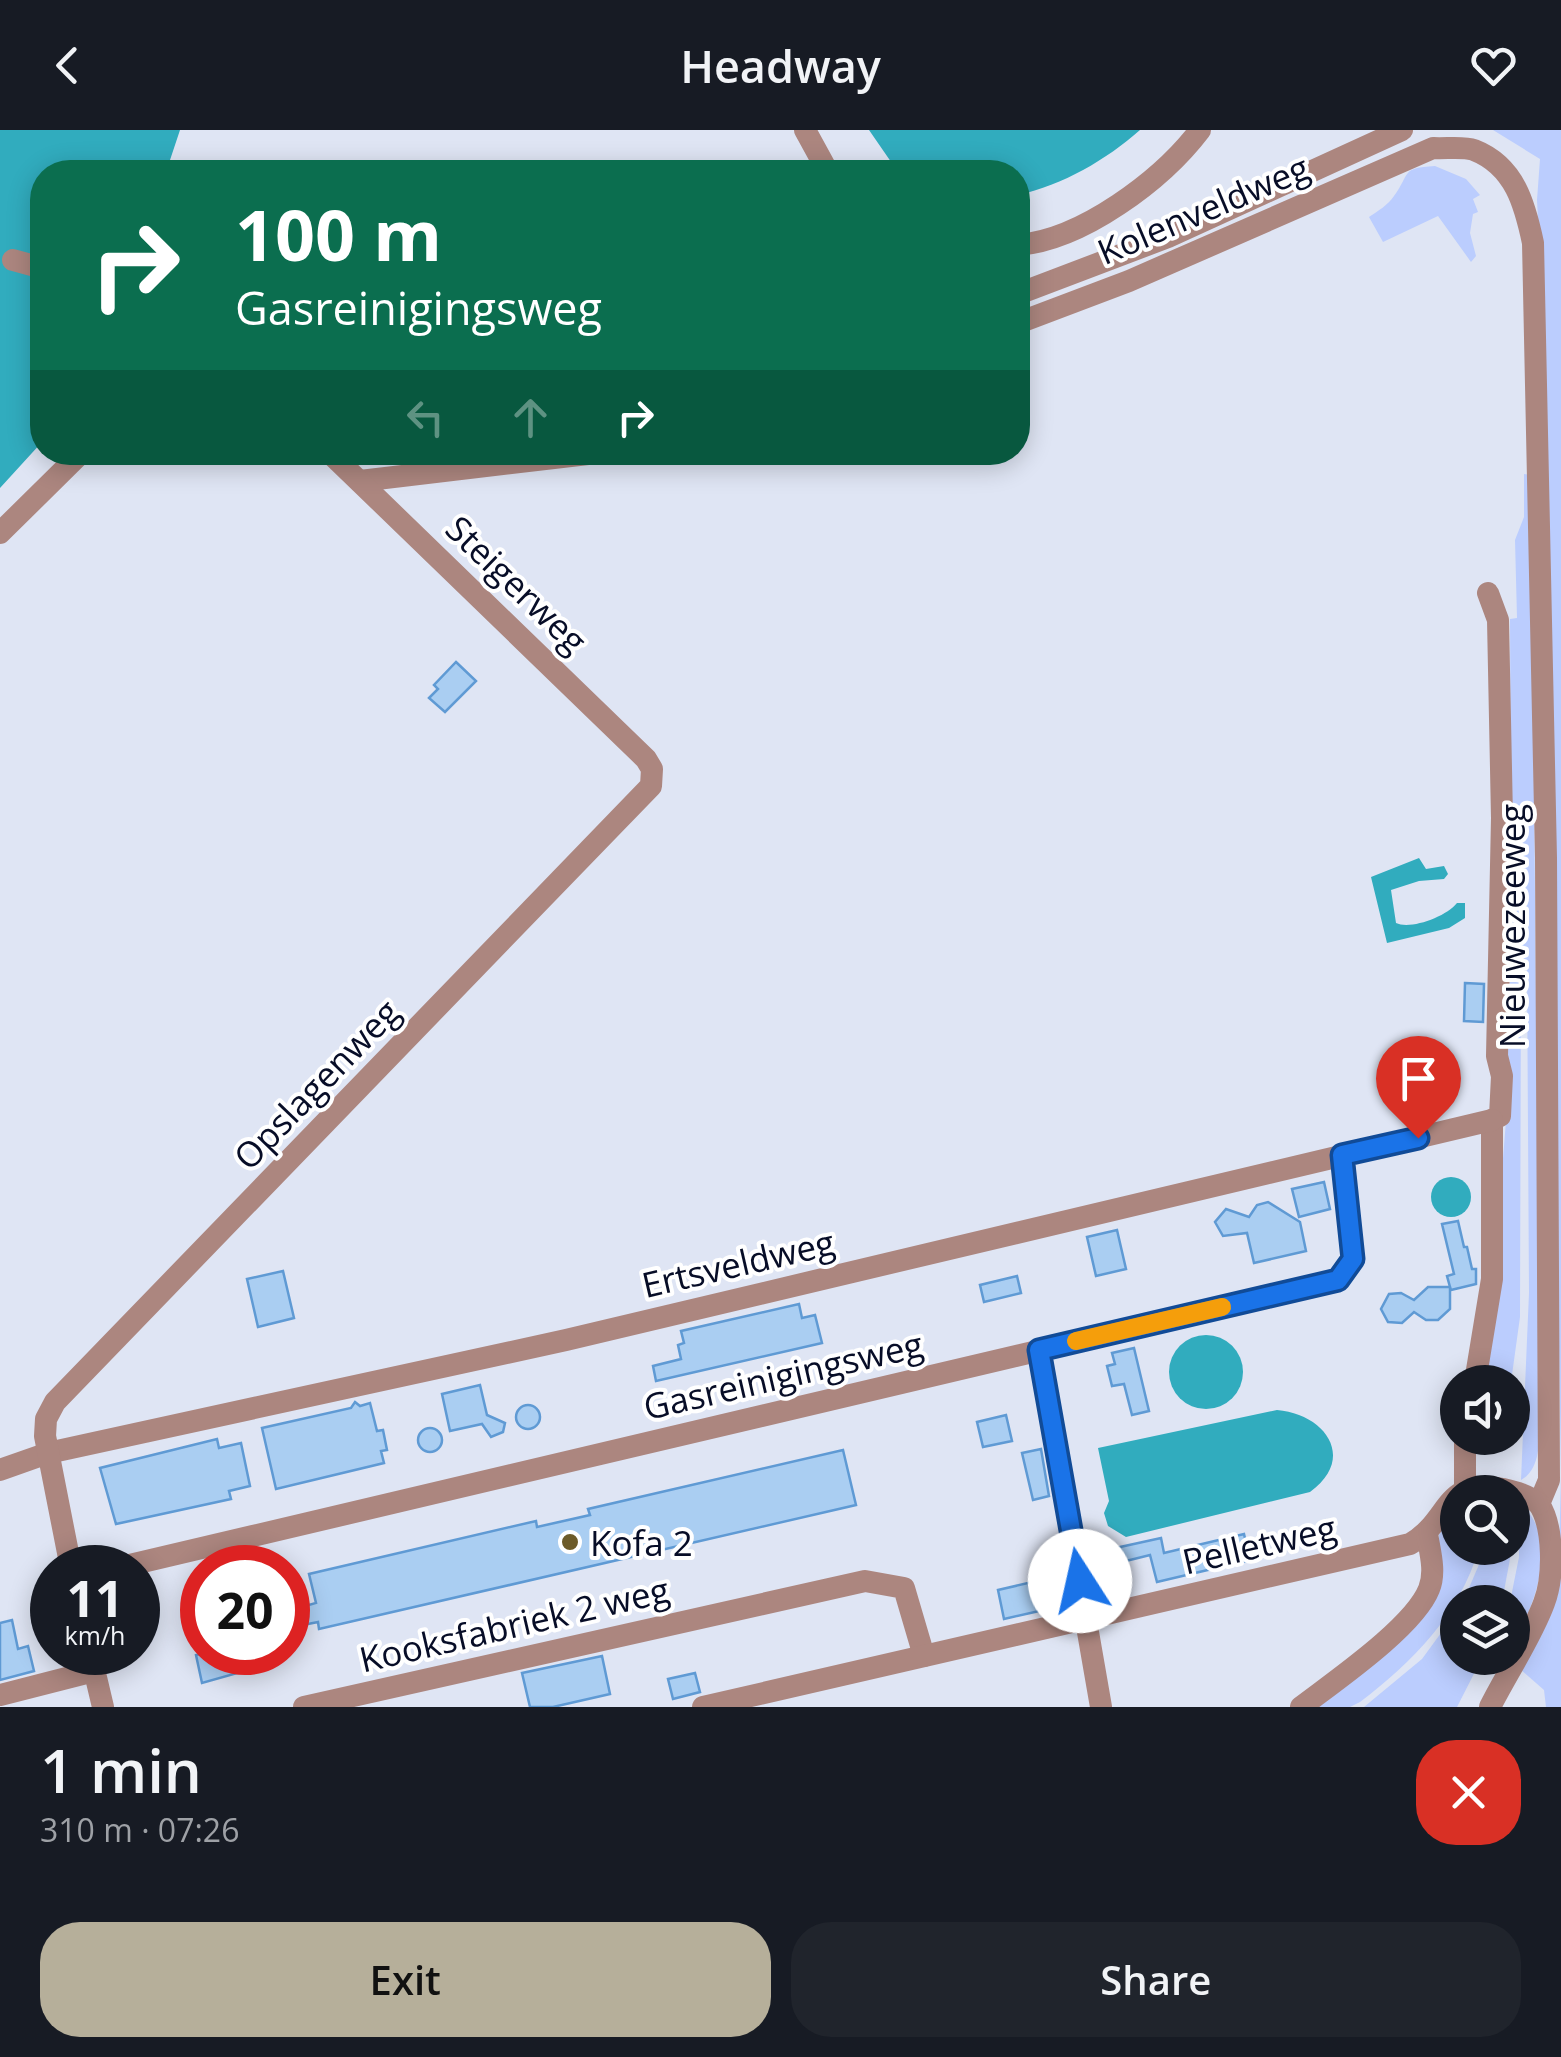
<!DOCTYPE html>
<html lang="en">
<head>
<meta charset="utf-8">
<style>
  body { margin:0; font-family:"Open Sans",sans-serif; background:#20242c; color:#f1f3f6; height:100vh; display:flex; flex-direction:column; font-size:38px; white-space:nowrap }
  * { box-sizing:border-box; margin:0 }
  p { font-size:32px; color:#9ea1a6 }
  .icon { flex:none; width:55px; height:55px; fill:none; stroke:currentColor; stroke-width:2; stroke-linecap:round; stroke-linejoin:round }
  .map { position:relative; height:1577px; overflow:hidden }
  .panel { display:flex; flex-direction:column; background:#171b24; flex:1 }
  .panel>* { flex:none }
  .guide { position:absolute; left:30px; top:30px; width:1000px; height:305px; border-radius:40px; box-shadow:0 5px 25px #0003; background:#0b6e4f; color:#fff; overflow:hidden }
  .fabs { position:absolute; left:1440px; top:1235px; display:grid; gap:20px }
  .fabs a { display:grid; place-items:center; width:90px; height:90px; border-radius:50%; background:#171b24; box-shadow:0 5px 25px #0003; font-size:50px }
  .speed { position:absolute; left:30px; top:1415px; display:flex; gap:20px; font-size:50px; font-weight:700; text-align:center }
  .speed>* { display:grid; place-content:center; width:130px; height:130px; border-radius:50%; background:#171b24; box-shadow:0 5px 25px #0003; line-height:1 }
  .speed small { font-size:25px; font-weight:400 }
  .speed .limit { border:15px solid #d22; background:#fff; color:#111 }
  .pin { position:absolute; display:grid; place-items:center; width:85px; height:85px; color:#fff; margin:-102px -42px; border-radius:50% 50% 50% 0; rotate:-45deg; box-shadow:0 0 10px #0007 }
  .pin .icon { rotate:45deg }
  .me { position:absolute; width:110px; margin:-55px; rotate:350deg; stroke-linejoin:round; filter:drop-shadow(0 0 8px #0008) }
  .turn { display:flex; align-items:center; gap:35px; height:210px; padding:0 40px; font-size:45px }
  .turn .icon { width:130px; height:130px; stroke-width:2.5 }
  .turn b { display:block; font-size:70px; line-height:85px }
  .lanes { display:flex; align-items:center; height:95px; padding:0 40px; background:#0003; justify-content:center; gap:50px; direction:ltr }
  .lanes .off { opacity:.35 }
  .round { display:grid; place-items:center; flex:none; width:105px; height:105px; border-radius:40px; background:#20242c }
  .headline { display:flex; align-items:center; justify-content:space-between; height:170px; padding:0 40px }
  h1 { font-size:60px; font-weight:600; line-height:75px }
  .action { display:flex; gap:20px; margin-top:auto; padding:20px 40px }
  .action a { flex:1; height:115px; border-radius:40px; background:#b6af9a; color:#111; font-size:40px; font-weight:600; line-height:115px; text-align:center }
  .action a+a { background:#20242c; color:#f1f3f6 }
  header { display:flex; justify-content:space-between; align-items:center; height:130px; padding:0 40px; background:#171b24; font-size:45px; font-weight:600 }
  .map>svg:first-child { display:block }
</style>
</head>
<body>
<header><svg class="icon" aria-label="back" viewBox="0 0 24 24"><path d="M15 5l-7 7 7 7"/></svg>Headway<svg class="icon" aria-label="heart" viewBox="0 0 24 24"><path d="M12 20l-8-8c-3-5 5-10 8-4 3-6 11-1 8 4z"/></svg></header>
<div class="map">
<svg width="1561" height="1577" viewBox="0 0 1561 1577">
  <rect width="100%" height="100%" fill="#dfe5f4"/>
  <g fill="#bbcdfe">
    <path d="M1493,0H1561V1577H1546L1544,1560L1521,1540L1558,1465L1561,1345L1543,186L1537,70L1540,29Z"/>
    <path d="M1435,36L1466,49L1480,65L1473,69L1478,82L1473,84L1470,103L1476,126L1471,132L1438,86L1383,112L1369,87C1378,81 1388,75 1394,66C1411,43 1400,38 1435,36Z"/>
    <path d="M1524,344L1531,345L1540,1293C1539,1313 1540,1340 1521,1350L1529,1163L1527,835L1521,836L1520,1187L1511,1252H1485L1506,991L1511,796L1517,791L1516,702H1512L1511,690L1510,489L1517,488L1515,410L1524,387Z"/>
    <path d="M1523,1376C1561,1414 1533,1476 1513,1516L1510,1472L1519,1427V1377Z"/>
    <path d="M1457,1380L1458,1418H1479C1460,1484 1413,1532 1360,1572L1350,1577H1317L1383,1527L1438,1420L1439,1405Z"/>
    <path d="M1486,1418H1512L1502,1472H1463Z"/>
    <path d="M1457,1481L1458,1528H1482L1457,1577H1364L1422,1529Z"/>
  </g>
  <g fill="#31acbe">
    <path d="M0,0H180L166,42H42V312L0,358Z"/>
    <path d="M869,0H1140C1106,30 1063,55 1018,65V42H898Z"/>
    <path d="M1419,728L1426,739L1444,736L1448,744L1444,749L1419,751L1391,760L1396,793C1410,800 1446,787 1457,773H1465V788L1449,798L1387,813L1371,747Z"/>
    <circle cx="1451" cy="1067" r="20"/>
    <circle cx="1206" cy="1242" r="37"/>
    <path d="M1277,1280C1325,1284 1357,1328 1310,1362L1126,1407L1108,1396L1104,1383L1109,1371L1098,1318Z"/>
  </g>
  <g fill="#aacef2" stroke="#5f9ad4" stroke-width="2.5">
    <path d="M456,532L476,551L445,582L429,568L438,559L434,555Z"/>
    <path d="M1465,853L1484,854L1483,892L1464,891Z"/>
    <path d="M1324,1052L1330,1079L1299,1087L1292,1059Z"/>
    <path d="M1268,1072L1300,1092L1306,1121L1254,1133L1247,1103L1223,1106L1215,1092L1226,1079L1249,1087L1257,1075Z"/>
    <path d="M1458,1091L1464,1117H1467L1472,1139H1476V1154L1451,1160L1450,1157V1179L1438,1190H1426L1414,1182L1402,1193L1388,1192L1381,1179L1389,1164L1401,1163L1414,1170L1428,1157H1450L1447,1146L1454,1144L1442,1094Z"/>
    <path d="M1117,1100L1126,1139L1096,1146L1087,1107Z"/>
    <path d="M283,1141L294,1188L258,1197L247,1149Z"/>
    <path d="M1017,1146L1021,1163L984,1172L980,1155Z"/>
    <path d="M799,1174L802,1188L815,1185L822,1213L656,1251L653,1236L681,1229L678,1215L684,1213L681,1201Z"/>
    <path d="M1134,1218L1149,1281L1132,1285L1124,1254L1112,1256L1107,1236L1115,1234L1112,1223Z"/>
    <path d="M480,1255L487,1285L505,1293L503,1302L491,1307L482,1294L450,1301L442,1264Z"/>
    <path d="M355,1272L360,1276L370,1273L377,1301L383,1300L387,1320L381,1321L384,1333L276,1359L262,1298L351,1278Z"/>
    <circle cx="528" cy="1287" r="12"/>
    <path d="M1006,1285L1012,1311L983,1317L977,1292Z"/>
    <circle cx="430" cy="1310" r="12"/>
    <path d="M217,1309L219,1318L241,1313L250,1356L229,1361L231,1369L116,1394L100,1338Z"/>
    <path d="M1041,1319L1049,1366L1033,1370L1022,1323Z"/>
    <path d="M843,1320L856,1375L319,1499L318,1492L288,1498V1481L316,1473L309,1444L536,1391L537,1397L590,1385L588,1379Z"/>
    <path d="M1244,1404L1250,1430L1157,1452L1150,1425L1114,1434L1111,1419L1161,1408L1164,1423Z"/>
    <path d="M1041,1450L1048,1479L1004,1489L998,1460Z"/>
    <path d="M12,1490L18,1519L28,1516L34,1541L0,1550V1493Z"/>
    <path d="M206,1522H259L262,1536L202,1553L196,1525Z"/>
    <path d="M602,1526L610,1564L553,1577H530L522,1543Z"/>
    <path d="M695,1543L700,1562L673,1569L668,1549Z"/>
  </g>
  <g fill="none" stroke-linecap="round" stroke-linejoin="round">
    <g stroke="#ac867f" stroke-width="22">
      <path d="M805,0L828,42"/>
      <path d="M1018,115C1082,110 1162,50 1200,0"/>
      <path d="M13,130L42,138"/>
      <path d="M1018,164L1168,107L1402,0"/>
      <path d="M1018,193L1129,151L1433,18C1445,19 1463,16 1474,20C1515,36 1525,75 1533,113L1546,728L1549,1350L1539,1374C1554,1397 1554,1447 1544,1473C1531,1508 1507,1543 1490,1577"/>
      <path d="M360,351L605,322"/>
      <path d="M0,403L82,322"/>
      <path d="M1488,463L1498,490L1502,688L1497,926L1502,946L1500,986L1492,990"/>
      <path d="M1039,1220L1101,1577"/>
      <path d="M1475,1252L1492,1149V990"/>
      <path d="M0,1340L48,1323L566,1210L1492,990"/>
      <path d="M1465,1359V1308"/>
      <path d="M71,1438L45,1306L46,1289L55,1272L651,656L652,639L646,629L329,322"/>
      <path d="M117,1438L1338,1150L1353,1129L1343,1025"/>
      <path d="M90,1522L103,1577"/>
      <path d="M0,1565L94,1541"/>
      <path d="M304,1577L865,1451L904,1458L924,1526"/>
      <path d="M703,1577L1410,1414C1452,1390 1442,1347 1503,1359C1516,1362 1528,1365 1539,1374"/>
      <path d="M1301,1577C1335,1551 1414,1497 1429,1459C1436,1442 1430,1422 1427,1404"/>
    </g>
  </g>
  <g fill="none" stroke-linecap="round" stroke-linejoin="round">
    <g stroke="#114b97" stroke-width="25">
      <path id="route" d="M1080,1451L1039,1220L1338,1150L1353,1129L1342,1025L1418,1008"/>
    </g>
    <use href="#route" stroke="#1a73e8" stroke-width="18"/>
    <path stroke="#f59e0b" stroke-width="18" d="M1076,1211L1222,1177"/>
  </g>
  <circle fill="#6d5b29" stroke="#fff" stroke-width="4" cx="570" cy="1412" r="10"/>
  <g text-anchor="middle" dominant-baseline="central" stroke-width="8" stroke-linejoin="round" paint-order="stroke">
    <g font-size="35" fill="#070d27" stroke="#fff">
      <text transform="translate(1203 79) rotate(-23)">Kolenveldweg</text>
      <text transform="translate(517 454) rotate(44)">Steigerweg</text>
      <text transform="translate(1511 796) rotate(-90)">Nieuwezeeweg</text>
      <text transform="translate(316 954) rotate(-46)">Opslagenweg</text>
      <text transform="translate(738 1133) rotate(-13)">Ertsveldweg</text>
      <text transform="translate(783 1245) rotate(-13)">Gasreinigingsweg</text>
      <text transform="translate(1259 1414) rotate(-13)">Pelletweg</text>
      <text transform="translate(514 1494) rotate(-13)">Kooksfabriek 2 weg</text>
    </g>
    <g font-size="35" fill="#070d27" stroke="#fff" text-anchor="start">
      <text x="590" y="1412">Kofa 2</text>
    </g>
  </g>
</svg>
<div class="fabs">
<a><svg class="icon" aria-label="sound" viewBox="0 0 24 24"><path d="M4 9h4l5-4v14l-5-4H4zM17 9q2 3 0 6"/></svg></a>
<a><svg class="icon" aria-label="search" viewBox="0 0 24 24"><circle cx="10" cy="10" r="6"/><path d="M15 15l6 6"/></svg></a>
<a><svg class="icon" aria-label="layers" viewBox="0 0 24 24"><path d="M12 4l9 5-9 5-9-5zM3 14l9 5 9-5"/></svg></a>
</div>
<div class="speed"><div>11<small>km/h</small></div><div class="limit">20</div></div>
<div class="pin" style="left:1418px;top:1008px;background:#d93025"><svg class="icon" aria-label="arrive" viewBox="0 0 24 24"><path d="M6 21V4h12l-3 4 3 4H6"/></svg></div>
<svg class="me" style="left:1080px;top:1451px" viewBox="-20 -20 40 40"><circle r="19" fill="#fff"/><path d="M0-13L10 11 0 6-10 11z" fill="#1a73e8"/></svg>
<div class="guide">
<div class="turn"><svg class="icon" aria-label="right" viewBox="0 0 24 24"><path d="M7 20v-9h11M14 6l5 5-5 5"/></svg><div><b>100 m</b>Gasreinigingsweg</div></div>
<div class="lanes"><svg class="icon off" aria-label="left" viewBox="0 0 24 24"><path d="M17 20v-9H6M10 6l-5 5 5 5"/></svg><svg class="icon off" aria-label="ahead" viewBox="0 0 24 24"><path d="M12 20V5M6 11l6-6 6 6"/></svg><svg class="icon" aria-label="right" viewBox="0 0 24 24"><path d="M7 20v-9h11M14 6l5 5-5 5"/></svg></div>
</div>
</div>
<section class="panel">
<div class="headline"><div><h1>1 min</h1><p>310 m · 07:26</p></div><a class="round" style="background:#d93025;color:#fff"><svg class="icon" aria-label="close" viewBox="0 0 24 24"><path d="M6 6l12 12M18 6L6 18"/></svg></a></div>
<div class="action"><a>Exit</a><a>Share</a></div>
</section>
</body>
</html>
